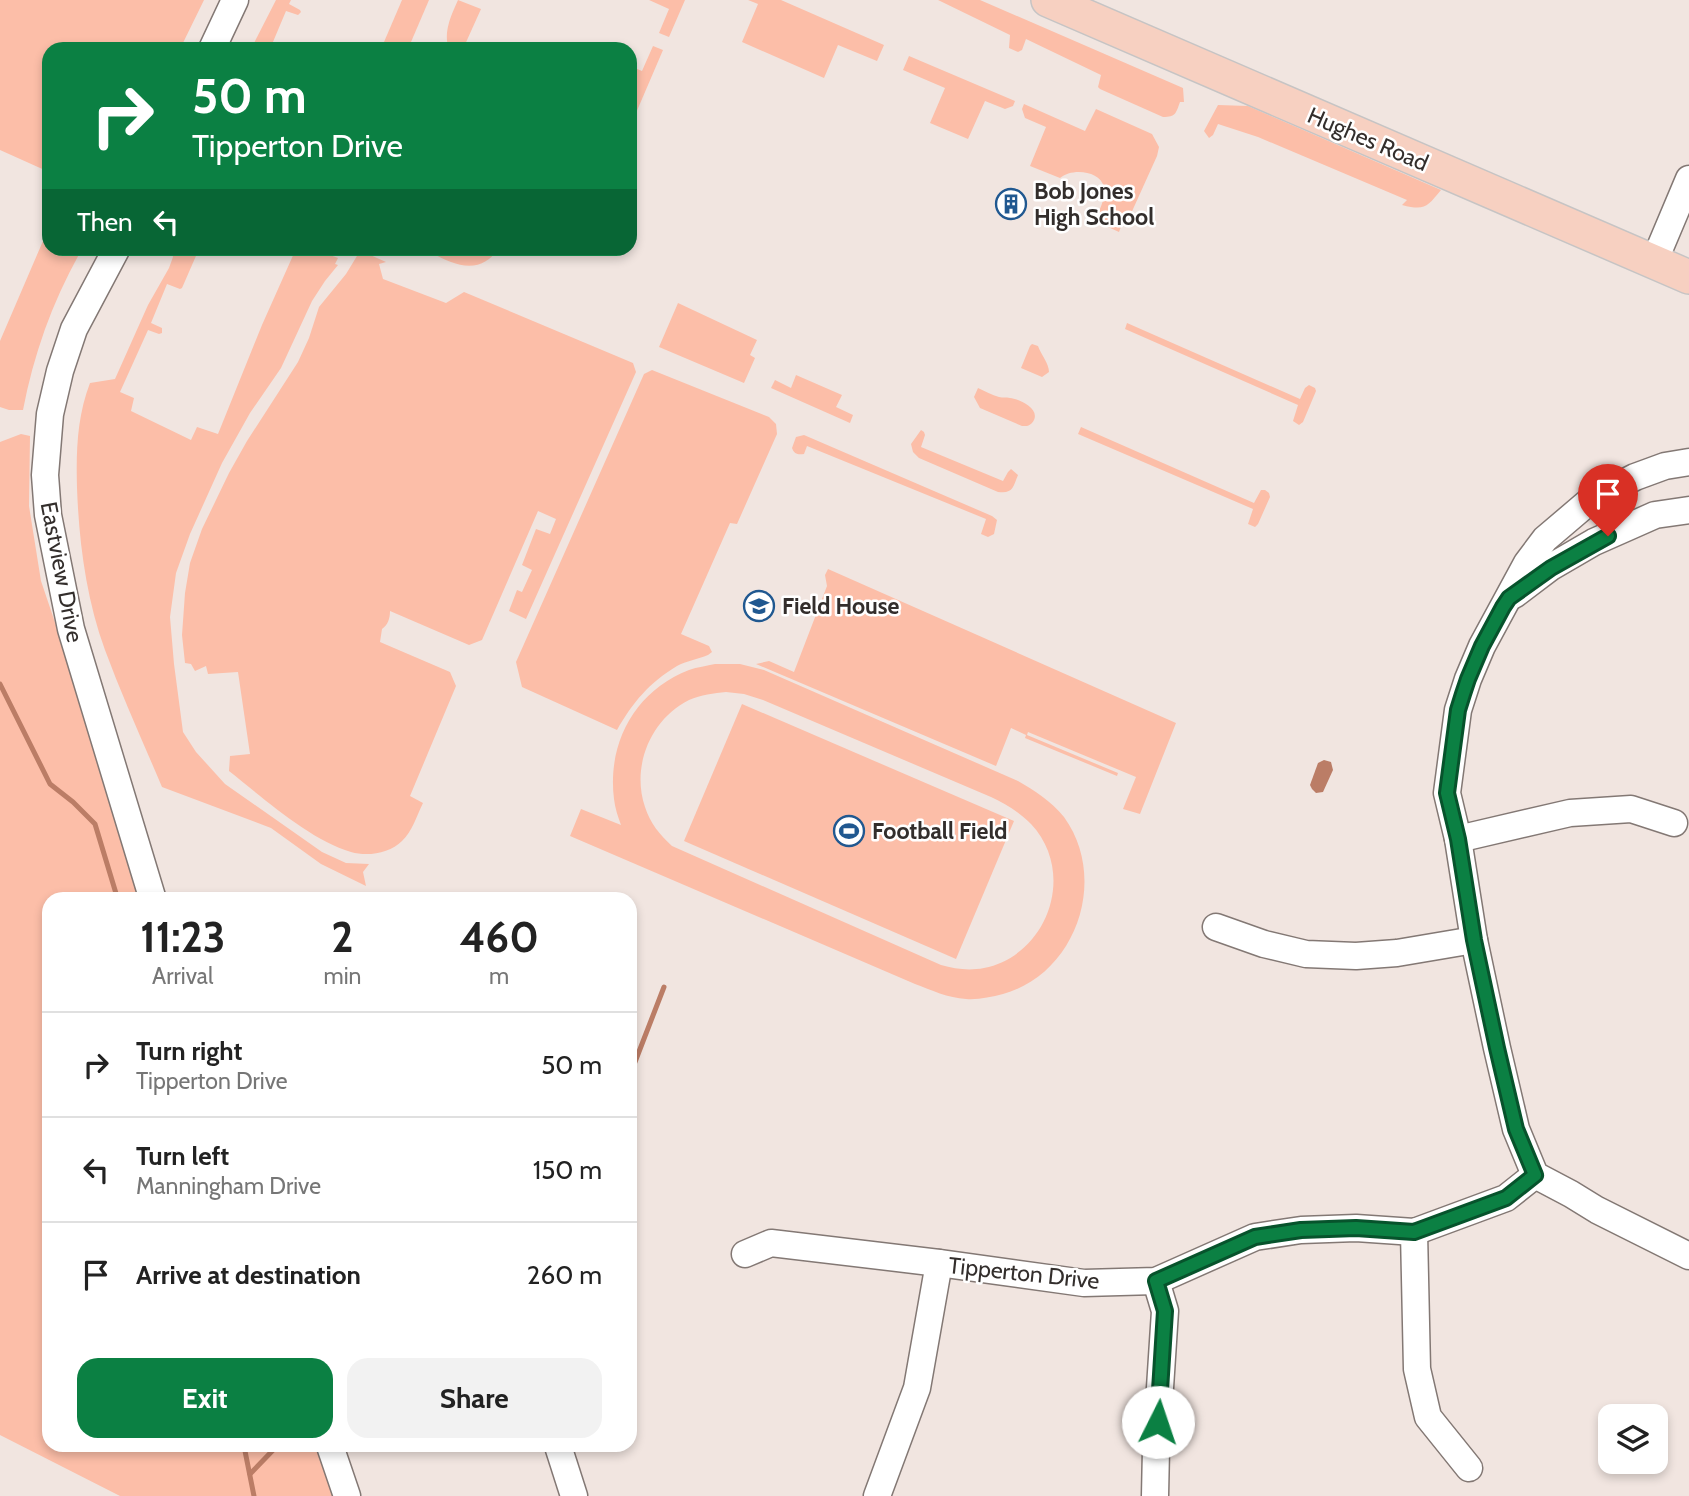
<!DOCTYPE html>
<html lang="en">
<head>
<meta charset="utf-8">
<style>
  body { margin:0; font-family:Cabin,sans-serif; background:#f2f2f2; color:#222; height:100vh; display:flex; flex-direction:column; font-size:26px; white-space:nowrap }
  * { box-sizing:border-box; margin:0 }
  p { font-size:23px; color:#767676 }
  .icon { flex:none; width:38px; height:38px; fill:none; stroke:currentColor; stroke-width:2; stroke-linecap:round; stroke-linejoin:round }
  .map { position:relative; flex:1; overflow:hidden }
  .details { position:absolute; left:42px; top:892px; width:595px; height:560px; display:flex; flex-direction:column; background:#fff; border-radius:21px; box-shadow:0 4px 10px #0003 }
  .details>* { flex:none }
  .top-card { position:absolute; left:42px; top:42px; width:595px; height:214px; border-radius:21px; box-shadow:0 4px 10px #0003; background:#0b8043; color:#fff; overflow:hidden }
  .fabs { position:absolute; left:1598px; top:1404px; display:grid; gap:14px }
  .fabs a { display:grid; place-items:center; width:70px; height:70px; border-radius:14px; background:#fff; box-shadow:0 4px 10px #0003; font-size:35px }
  .pin { position:absolute; display:grid; place-items:center; width:60px; height:60px; color:#fff; margin:-72px -30px; border-radius:50% 50% 50% 0; rotate:-45deg; box-shadow:0 0 7px #0007 }
  .pin .icon { rotate:45deg }
  .me { position:absolute; width:77px; margin:-38px; rotate:4deg; stroke-linejoin:round; filter:drop-shadow(0 0 5px #0008) }
  .turn { display:flex; align-items:center; gap:24px; height:147px; padding:0 35px; font-size:32px }
  .turn .icon { width:91px; height:91px; stroke-width:2.5 }
  .turn b { display:block; font-size:49px; line-height:60px }
  .then { display:flex; align-items:center; height:66px; padding:0 35px; background:#0003; gap:14px; font-size:26px }
  .eta { display:flex; justify-content:space-evenly; align-items:center; height:119px; text-align:center }
  .eta b { font-size:42px; font-weight:700; line-height:49px }
  .primary-button { display:flex; gap:14px; margin-top:auto; padding:14px 35px }
  .primary-button a { flex:1; height:80px; border-radius:21px; background:#0b8043; color:#fff; font-size:28px; font-weight:700; line-height:80px; text-align:center }
  .primary-button a+a { background:#f2f2f2; color:#222 }
  ul { padding:0; list-style:none }
  li { display:flex; align-items:center; gap:21px; height:105px; padding:0 35px; border-top:2px solid #e0e0e0 }
  li div { flex:1 }
  li b { display:block; font-size:26px }
  li em { font-style:normal }
  .map>svg:first-child { display:block }
</style>
</head>
<body>
<div class="map">
<svg width="1689" height="1496" viewBox="0 0 1689 1496">
  <rect width="100%" height="100%" fill="#f1e5e0"/>
  <g fill="#fcbea8" fill-rule="evenodd">
    <path d="M0,0H204L180,49H49V172L0,150Z"/>
    <path d="M276,0H291L289,4L300,10L301,12L298,15L286,11L270,49H251Z"/>
    <path d="M402,0H429L408,49H381Z"/>
    <path d="M458,0L481,9L463,49H449C443,32 451,16 458,0Z"/>
    <path d="M649,0H685L669,37L659,33L669,9Z"/>
    <path d="M748,0H781L884,45L877,61L838,45L824,78L742,42L758,4Z"/>
    <path d="M938,0H980L1183,88L1184,102H1180C1176,113 1176,117 1163,117L1100,89L1098,87L1101,75L1026,39L1022,50L1018,52L1009,48L1010,35Z"/>
    <path d="M653,46L663,50L630,127V84L632,80L630,79V66L642,71Z"/>
    <path d="M909,56L1015,101L1013,106L1005,109L985,101L968,139L930,123L945,88L903,70Z"/>
    <path d="M1024,104L1085,131L1096,109L1152,134L1159,147L1157,156L1129,218L1122,224L1119,232L1095,221C1098,212 1107,197 1104,187C1100,170 1071,168 1060,178L1030,166L1046,127L1025,118L1022,109Z"/>
    <path d="M1218,105L1248,106L1441,190C1427,207 1425,211 1402,205L1407,200L1258,137L1218,124L1213,135L1209,138L1204,131Z"/>
    <path d="M49,227V248L82,249C53,300 34,353 23,410H9L0,407V341Z"/>
    <path d="M171,249H199L182,288L180,289L167,284L151,323L162,328V333L159,334L148,330L120,392L134,398L131,411L191,440L197,427L218,434L262,325L295,251L291,249H314L338,258L335,264L338,265L325,281L312,301L281,368L250,413L222,463L190,534L176,573L170,617L174,664L183,732L196,752L225,784L322,852L346,863L369,864L363,872L366,886L321,864L271,828L162,787C143,742 122,696 105,650C86,598 79,542 77,488C76,451 77,417 90,383L115,379L148,305L169,268L173,257Z"/>
    <path d="M422,249H497C494,255 492,257 486,261C465,274 442,257 422,249Z"/>
    <path d="M368,254L386,262L379,264L383,279L446,303L464,292L633,363L636,372L526,619L509,611L517,590L522,592L532,570L522,565L536,529L550,534L556,519L538,511L482,640L469,645L390,611C390,618 388,625 382,629L380,642L450,672L456,686L410,796L423,803C417,815 412,832 402,841C390,853 368,857 351,852C310,840 263,798 229,771L230,756L250,754L238,672L208,674L206,666L195,671L191,664L185,663L182,635L185,593L190,563L202,529L229,473L247,441L298,362L309,338L319,307L346,274L357,256Z"/>
    <path d="M678,303L757,340L750,355L755,358L744,383L659,347Z"/>
    <path d="M1127,323L1300,399L1305,388L1309,385L1315,388L1316,391L1303,422L1299,425L1293,421L1298,405L1125,329Z"/>
    <path d="M1032,344L1038,346C1041,355 1049,363 1049,372L1042,377L1021,368L1030,346Z"/>
    <path d="M652,370L769,417L776,424L777,434L737,524L730,523L681,634L709,646L712,652L708,655C698,659 686,661 677,666C649,683 633,702 617,730L522,687L516,662L644,374Z"/>
    <path d="M796,375L842,395L836,407L853,415L850,423L771,388L775,380L791,388Z"/>
    <path d="M978,388C985,391 992,395 999,397C1003,398 1006,397 1010,398C1020,399 1043,410 1032,423C1028,427 1026,426 1022,426L980,408L974,397Z"/>
    <path d="M1081,427L1254,503L1261,490H1265L1269,493L1270,497L1258,524L1255,527L1248,524L1253,509L1078,434Z"/>
    <path d="M921,430L924,432L925,435L921,447L1003,481L1008,472L1011,469L1018,475C1013,487 1013,494 998,492L919,458L913,452L911,444Z"/>
    <path d="M21,434L30,436L29,506L41,581L95,741L144,899L49,900V1446H317L333,1496H120L0,1435V442Z"/>
    <path d="M804,435L992,516L997,520L994,534L988,537L981,534L986,519L807,446L804,454C798,455 794,454 792,448L796,437Z"/>
    <path d="M828,569L1176,723L1140,814L1123,809L1136,777L1028,732L1027,735L1118,773L1117,776L1025,738L1026,735L1011,728L996,766L756,664L769,661L794,672L827,586L825,575Z"/>
    <path d="M715,664H740L764,670L1018,781C1035,791 1051,801 1064,817C1109,879 1076,974 1003,994C991,997 978,1000 966,999C948,998 931,990 915,984L570,836L581,809L621,825C618,817 615,808 614,799C607,743 635,691 689,670C697,667 707,666 715,664ZM726,692L744,694L763,700L991,797C1006,804 1019,812 1031,824C1077,873 1048,955 984,968C969,971 955,969 941,965L672,846C660,835 650,823 645,807C631,766 651,719 689,700C701,695 714,693 726,692Z"/>
    <path d="M742,704L1014,821L956,959L684,841Z"/>
  </g>
  <path fill="#bb7d66" d="M1324,760L1331,762L1333,770L1323,792L1316,793L1312,789L1310,785L1318,763Z"/>
  <g fill="none" stroke-linecap="round" stroke-linejoin="round">
    <g stroke="#bb7d66" stroke-width="5">
      <path d="M0,684L50,784L73,802L95,824L118,900"/>
      <path d="M630,1075L664,987"/>
      <path d="M244,1446L254,1496"/>
      <path d="M250,1474L277,1446"/>
    </g>
    <g stroke="#837874" stroke-width="29">
      <g id="minor">
        <path d="M212,49L235,0"/>
        <path d="M117,248L74,329L60,371L50,414L45,475L48,515L71,629L153,900"/>
        <path d="M1654,262L1689,179"/>
        <path d="M1689,462L1665,466L1635,477L1592,499L1545,539L1527,563L1482,646L1468,679L1458,710L1447,793L1458,839L1474,940L1497,1048L1516,1129L1535,1175L1571,1194L1597,1210L1689,1256"/>
        <path d="M1514,595L1551,567L1594,542L1655,515L1689,510"/>
        <path d="M1458,839L1570,813L1631,809L1674,823"/>
        <path d="M1216,927L1264,944L1306,954L1356,956L1397,953L1474,940"/>
        <path d="M1414,1232L1417,1369L1428,1417L1469,1468"/>
        <path d="M745,1254L771,1243L939,1263L1084,1283L1156,1281L1255,1237L1301,1230L1356,1228L1414,1232L1506,1198L1535,1175"/>
        <path d="M330,1446L347,1496"/>
        <path d="M558,1446L574,1496"/>
        <path d="M877,1496L917,1388L939,1263"/>
        <path d="M1155,1496L1156,1449L1165,1311L1156,1281"/>
      </g>
    </g>
    <g stroke="#c6c4c4" stroke-width="36">
      <path id="major" d="M1048,0L1689,277"/>
    </g>
    <use href="#minor" stroke="#fff" stroke-width="26"/>
    <use href="#major" stroke="#f7d0c1" stroke-width="33"/>
  </g>
  <g fill="none" stroke-linecap="round" stroke-linejoin="round">
    <g stroke="#07532c" stroke-width="18">
      <path id="route" d="M1158,1422L1165,1311L1156,1281L1255,1237L1301,1230L1356,1228L1414,1232L1506,1198L1535,1175L1516,1129L1497,1048L1474,940L1458,839L1447,793L1458,710L1463,694L1468,679L1482,646L1503,607L1509,598L1551,568L1608,536"/>
    </g>
    <use href="#route" stroke="#0b8043" stroke-width="12"/>
  </g>
  <defs>
    <g id="building-ring" transform="scale(1.575)"><circle r="9.5" fill="#fff" stroke="#205890" stroke-width="1.5"/><path d="M-4-6H4V6H1V3H-1V6H-4ZM-2.5-4.3h1.7v1.8h-1.7ZM.8-4.3h1.7v1.8H.8ZM-2.5-1h1.7V.8h-1.7ZM.8-1h1.7V.8H.8Z" fill="#205890"/></g>
    <g id="school-ring" transform="scale(1.575)"><circle r="9.5" fill="#fff" stroke="#205890" stroke-width="1.5"/><path d="M0-5L7-2L0 1L-7-2ZM-4 1L0 2.5L4 1V4Q0 6-4 4Z" fill="#205890"/></g>
    <g id="stadium-ring" transform="scale(1.575)"><circle r="9.5" fill="#fff" stroke="#205890" stroke-width="1.5"/><path d="M0-5a6.5 5 0 1 0 0 10a6.5 5 0 1 0 0-10ZM-3.5-1.8h7v3.6h-7Z" fill="#205890"/></g>
  </defs>
  <g fill-rule="evenodd">
    <use href="#building-ring" x="1011" y="204"/>
    <use href="#school-ring" x="759" y="606"/>
    <use href="#stadium-ring" x="849" y="831"/>
  </g>
  <g text-anchor="middle" dominant-baseline="central" stroke-width="5" stroke-linejoin="round" paint-order="stroke">
    <g font-size="23" fill="#332e2c" stroke="#fff">
      <text transform="translate(1368 139) rotate(23)">Hughes Road</text>
      <text transform="translate(62 572) rotate(79)">Eastview Drive</text>
      <text transform="translate(1024 1273) rotate(6)">Tipperton Drive</text>
    </g>
    <g font-size="23" font-weight="bold" fill="#332e2c" stroke="#fff" text-anchor="start">
      <text x="1034" y="191">Bob Jones<tspan x="1034" dy="26">High School</tspan></text>
      <text x="782" y="606">Field House</text>
      <text x="872" y="831">Football Field</text>
    </g>
  </g>
</svg>
<div class="fabs">
<a><svg class="icon" aria-label="layers" viewBox="0 0 24 24"><path d="M12 4l9 5-9 5-9-5zM3 14l9 5 9-5"/></svg></a>
</div>
<div class="pin" style="left:1608px;top:536px;background:#d93025"><svg class="icon" aria-label="arrive" viewBox="0 0 24 24"><path d="M6 21V4h12l-3 4 3 4H6"/></svg></div>
<svg class="me" style="left:1158px;top:1422px" viewBox="-20 -20 40 40"><circle r="19" fill="#fff"/><path d="M0-13L10 11 0 6-10 11z" fill="#0b8043"/></svg>
<div class="top-card">
<div class="turn"><svg class="icon" aria-label="right" viewBox="0 0 24 24"><path d="M7 20v-9h11M14 6l5 5-5 5"/></svg><div><b>50 m</b>Tipperton Drive</div></div>
<div class="then">Then<svg class="icon" aria-label="left" viewBox="0 0 24 24"><path d="M17 20v-9H6M10 6l-5 5 5 5"/></svg></div>
</div>
<section class="details">
<div class="eta">
<div><b>11:23</b><p>Arrival</p></div>
<div><b>2</b><p>min</p></div>
<div><b>460</b><p>m</p></div>
</div>
<ul>
<li><svg class="icon" aria-label="right" viewBox="0 0 24 24"><path d="M7 20v-9h11M14 6l5 5-5 5"/></svg><div><b>Turn right</b><p>Tipperton Drive</p></div><em>50 m</em></li>
<li><svg class="icon" aria-label="left" viewBox="0 0 24 24"><path d="M17 20v-9H6M10 6l-5 5 5 5"/></svg><div><b>Turn left</b><p>Manningham Drive</p></div><em>150 m</em></li>
<li><svg class="icon" aria-label="arrive" viewBox="0 0 24 24"><path d="M6 21V4h12l-3 4 3 4H6"/></svg><div><b>Arrive at destination</b></div><em>260 m</em></li>
</ul>
<div class="primary-button"><a>Exit</a><a>Share</a></div>
</section>
</div>
</body>
</html>
